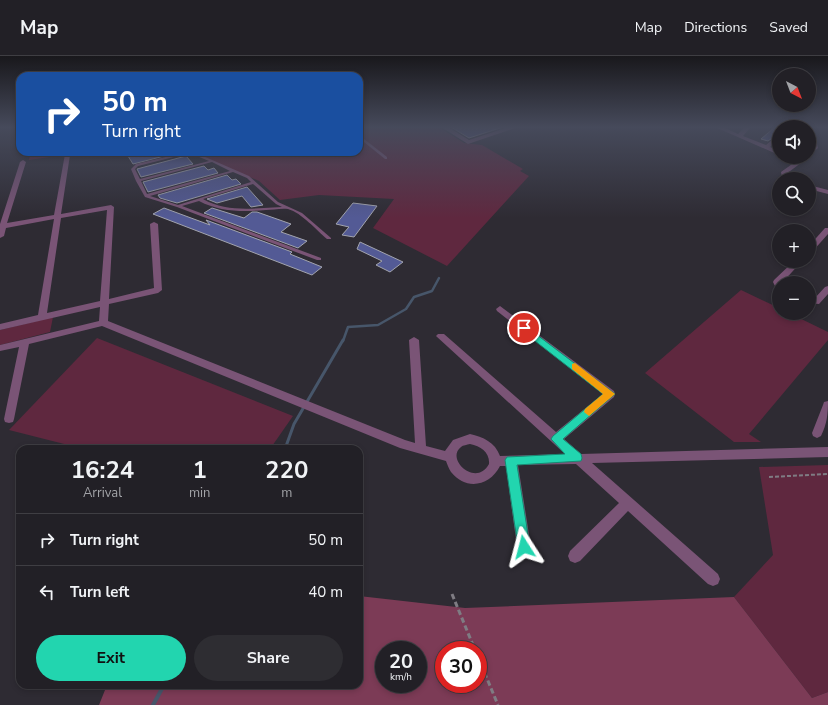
<!DOCTYPE html>
<html lang="en">
<head>
<meta charset="utf-8">
<style>
  body { margin:0; font-family:"Nunito Sans",sans-serif; background:#2e2d32; color:#f1f3f6; height:100vh; display:flex; flex-direction:column; font-size:15px; white-space:nowrap }
  * { box-sizing:border-box; margin:0 }
  p { font-size:13px; color:#a2a3a7 }
  .icon { flex:none; width:22px; height:22px; fill:none; stroke:currentColor; stroke-width:2; stroke-linecap:round; stroke-linejoin:round }
  .map { position:relative; flex:1; overflow:hidden }
  .side { position:absolute; left:16px; top:389px; width:347px; height:244px; display:flex; flex-direction:column; background:#222026; border-radius:12px; box-shadow:0 2px 6px #0003,0 0 0 1px #3f3e43 }
  .side>* { flex:none }
  .guide { position:absolute; left:16px; top:16px; width:347px; height:84px; border-radius:12px; box-shadow:0 2px 6px #0003,0 0 0 1px #3f3e43; background:#1a4fa0; color:#fff; overflow:hidden }
  .needle { width:26px; rotate:138deg }
  .controls { position:absolute; left:772px; top:12px; display:grid; gap:8px }
  .controls a { display:grid; place-items:center; width:44px; height:44px; border-radius:50%; background:#222026; box-shadow:0 2px 6px #0003,0 0 0 1px #3f3e43; font-size:20px }
  .speed { position:absolute; left:375px; top:585px; display:flex; gap:8px; font-size:20px; font-weight:700; text-align:center }
  .speed>* { display:grid; place-content:center; width:52px; height:52px; border-radius:50%; background:#222026; box-shadow:0 2px 6px #0003,0 0 0 1px #3f3e43; line-height:1 }
  .speed small { font-size:10px; font-weight:400 }
  .speed .limit { border:6px solid #d22; background:#fff; color:#111 }
  .pin { position:absolute; display:grid; place-items:center; width:34px; height:34px; color:#fff; margin:-17px; border:2px solid #fff; border-radius:50%; box-shadow:0 1px 4px #0007 }
  .me { position:absolute; width:44px; margin:-22px; rotate:351deg; stroke-linejoin:round; filter:drop-shadow(0 0 3px #0008) }
  .turn { display:flex; align-items:center; gap:14px; height:84px; padding:0 20px; font-size:18px }
  .turn .icon { width:52px; height:52px; stroke-width:2.5 }
  .turn b { display:block; font-size:28px; line-height:34px }
  .eta { display:flex; justify-content:space-evenly; align-items:center; height:68px; text-align:center }
  .eta b { font-size:24px; font-weight:700; line-height:28px }
  .cta { display:flex; gap:8px; margin-top:auto; padding:8px 20px }
  .cta a { flex:1; height:46px; border-radius:24px; background:#22d5af; color:#111; font-size:16px; font-weight:700; line-height:46px; text-align:center }
  .cta a+a { background:#2e2d32; color:#f1f3f6 }
  ul { padding:0; list-style:none }
  li { display:flex; align-items:center; gap:12px; height:52px; padding:0 20px; border-top:1px solid #3f3e43 }
  li div { flex:1 }
  li b { display:block; font-size:15px }
  li em { font-style:normal }
  header { display:flex; align-items:center; gap:24px; box-sizing:border-box; height:56px; padding:0 20px; background:#222026; border-bottom:1px solid #3f3e43 }
  header strong { font-size:19px }
  nav { display:flex; gap:22px; margin-inline-start:auto; font-size:14px }
  .map>svg:first-child { display:block }
</style>
</head>
<body>
<header>
<strong>Map</strong>
<nav><a>Map</a><a>Directions</a><a>Saved</a></nav>
</header>
<div class="map">
<svg width="828" height="649" viewBox="0 0 828 649">
  <rect width="100%" height="100%" fill="#2e2b33"/>
  <g fill="#5f283f">
    <path d="M359,71H439L464,87L482,89L523,113L520,115L529,120L447,210L373,172L394,143L319,139L280,144L259,125L203,101L221,96H359Z"/>
    <path d="M44,96H84L29,104L30,99Z"/>
    <path d="M741,234L779,252V257H789L828,276V284L749,378L761,386H734L645,317Z"/>
    <path d="M53,261L50,276L0,289V274Z"/>
    <path d="M97,282L293,360L270,393H84L9,374Z"/>
    <path d="M828,409V636L812,642L734,541L773,499L759,411Z"/>
  </g>
  <path fill="#7c3b56" fill-rule="evenodd" d="M359,540L465,552L734,541L812,642L828,636V649H99L107,629H359ZM384,594H418V628H384ZM444,594H478V628H444Z"/>
  <g fill="none" stroke-linecap="round" stroke-linejoin="round">
    <path stroke="#47566a" stroke-width="2.5" d="M343,285L348,271L378,269L406,253L414,241L432,235L439,222"/>
    <path stroke="#47566a" stroke-width="3" d="M285,393L294,368L343,284"/>
    <path stroke="#47566a" stroke-width="4" d="M153,649L164,629"/>
  </g>
  <g fill="#535a95" stroke="#a2a4ae">
    <path d="M451,71H503L469,82Z"/>
    <path d="M775,71H779V77L768,85L761,83Z"/>
    <path d="M141,96H180L133,108L128,100Z"/>
    <path d="M186,100L193,108L141,121L137,113Z"/>
    <path d="M204,110L208,114L214,112L218,117L148,136L143,126Z"/>
    <path d="M227,119L232,124L236,123L241,128L177,147L160,142L158,139Z"/>
    <path d="M247,131L263,149L251,151L242,140L217,147L207,143Z"/>
    <path d="M353,147L377,150L354,181L342,179L349,171L336,168Z"/>
    <path d="M164,152L210,169L206,164L292,196L290,198L322,211L312,219L153,158Z"/>
    <path d="M212,152L244,162L252,156H257L291,168L281,176L307,185L298,192L204,157Z"/>
    <path d="M360,186L403,206L390,216L376,209L382,205L357,193Z"/>
  </g>
  <g fill="none" stroke-linecap="round" stroke-linejoin="round">
    <path stroke="#7f7c83" stroke-width="2" stroke-dasharray="4 2" stroke-linecap="butt" d="M769,421L828,418"/>
    <g stroke="#7f7c83" stroke-width="3" stroke-dasharray="5.5 3" stroke-linecap="butt">
      <path d="M452,538L475,594"/>
      <path d="M478,601L498,649"/>
    </g>
    <g fill="#7a5476" fill-rule="evenodd">
      <path d="M359,79L387,101V103H385L359,82Z"/>
      <path d="M186,96H193L200,99L211,96H217L203,100L249,120L278,146L302,157L331,182V183H327C316,174 302,157 288,153C281,152 272,154 266,154C243,156 220,156 199,145L182,150L321,202V204H317L177,151L145,141L136,125L131,113L136,108ZM186,98H192L209,105L140,123L135,113L138,110ZM212,106L230,115L147,138L141,125ZM233,116L247,122L251,126L178,149L150,140ZM253,128L276,148L282,151C256,152 227,157 203,143Z"/>
    </g>
    <g fill="#7a5476" fill-rule="evenodd">
      <path d="M441,71H448L469,84L509,71H518L468,88Z"/>
      <path d="M715,71H723L738,78L745,71H751L743,80L766,89L779,78V83L770,91L779,95V99Z"/>
      <path d="M65,98L70,99L61,158L111,149L114,151L109,243L154,232L150,168L154,166L158,168L162,234L158,237L109,248L108,265L405,384L415,387L409,284L414,281L419,284L426,390L445,395L453,384L470,378C483,381 495,386 500,400L565,398L436,280L438,278H444L556,376L603,338L497,255L496,253L500,250L614,335L615,338L614,341L564,383L581,398L828,391V401L592,407L718,518L720,523L718,528L713,530L708,528L628,455L580,505L575,507L570,505L568,500L570,495L619,447L576,408L518,409L531,491L529,496L524,498L519,496L517,491L506,410H500C490,430 466,435 451,416C449,413 447,408 446,405L400,392L102,270L29,288L14,363L13,366L9,367L5,366L4,363L19,291L0,295V289L99,265L100,251L0,274V268L38,259L54,163L6,172L4,180L0,182V168L20,106L23,104L26,106L7,167L54,159ZM107,154L100,245L47,257L61,162ZM470,388C481,390 490,397 489,408C476,432 445,403 461,391C463,389 467,389 470,388Z"/>
      <path d="M784,101H792L802,107L797,108Z"/>
      <path d="M825,172H828V178L812,196H809V190Z"/>
      <path d="M794,205H802L782,227H779V233L776,232L773,226L774,224Z"/>
      <path d="M828,230V238L819,248L809,247V241L814,243L825,231Z"/>
      <path d="M828,345C828,358 827,368 821,380L817,382L813,380L812,377L823,349L824,346Z"/>
    </g>
    <g fill="#7a5476" fill-rule="evenodd">
      <path d="M809,71H813L818,92L809,100V95L812,92Z"/>
      <path d="M802,101H809L786,118L790,123L782,122L781,116Z"/>
      <path d="M809,129L828,134V138L809,133Z"/>
    </g>
  </g>
  <linearGradient id="sky" x2="0" y2="1"><stop stop-color="#19181c"/><stop offset="0.44" stop-color="#464a5b"/><stop offset="1" stop-color="#464a5b" stop-opacity="0"/></linearGradient>
  <rect width="828" height="162" fill="url(#sky)"/>
  <path fill="#22d5af" stroke="#168a72" d="M524,269L615,338L563,383L581,398L582,402L581,405L517,409L530,491L529,495L524,497L520,495L518,491L505,404L507,401L565,398L551,383L553,380L603,338L521,274V270Z"/>
  <path fill="#f59e0b" d="M575,307L615,338L589,360L584,356L585,353L603,338L572,313V308Z"/>
</svg>
<div class="controls">
<a><svg class="needle" viewBox="-14 -14 28 28"><path d="M0-13l5 13h-10z" fill="#e53935"/><path d="M0 13l5-13h-10z" fill="#a2a3a7"/></svg></a>
<a><svg class="icon" aria-label="sound" viewBox="0 0 24 24"><path d="M4 9h4l5-4v14l-5-4H4zM17 9q2 3 0 6"/></svg></a>
<a><svg class="icon" aria-label="search" viewBox="0 0 24 24"><circle cx="10" cy="10" r="6"/><path d="M15 15l6 6"/></svg></a>
<a>+</a>
<a>−</a>
</div>
<div class="speed"><div>20<small>km/h</small></div><div class="limit">30</div></div>
<div class="pin" style="left:524px;top:272px;background:#d93025"><svg class="icon" aria-label="arrive" viewBox="0 0 24 24"><path d="M6 21V4h12l-3 4 3 4H6"/></svg></div>
<svg class="me" style="left:524px;top:491px" viewBox="-20 -20 40 40"><path d="M0-17L14 15 0 8-14 15z" fill="#22d5af" stroke="#fff" stroke-width="4"/></svg>
<div class="guide">
<div class="turn"><svg class="icon" aria-label="right" viewBox="0 0 24 24"><path d="M7 20v-9h11M14 6l5 5-5 5"/></svg><div><b>50 m</b>Turn right</div></div>
</div>
<section class="side">
<div class="eta">
<div><b>16:24</b><p>Arrival</p></div>
<div><b>1</b><p>min</p></div>
<div><b>220</b><p>m</p></div>
</div>
<ul>
<li><svg class="icon" aria-label="right" viewBox="0 0 24 24"><path d="M7 20v-9h11M14 6l5 5-5 5"/></svg><div><b>Turn right</b></div><em>50 m</em></li>
<li><svg class="icon" aria-label="left" viewBox="0 0 24 24"><path d="M17 20v-9H6M10 6l-5 5 5 5"/></svg><div><b>Turn left</b></div><em>40 m</em></li>
</ul>
<div class="cta"><a>Exit</a><a>Share</a></div>
</section>
</div>
</body>
</html>
